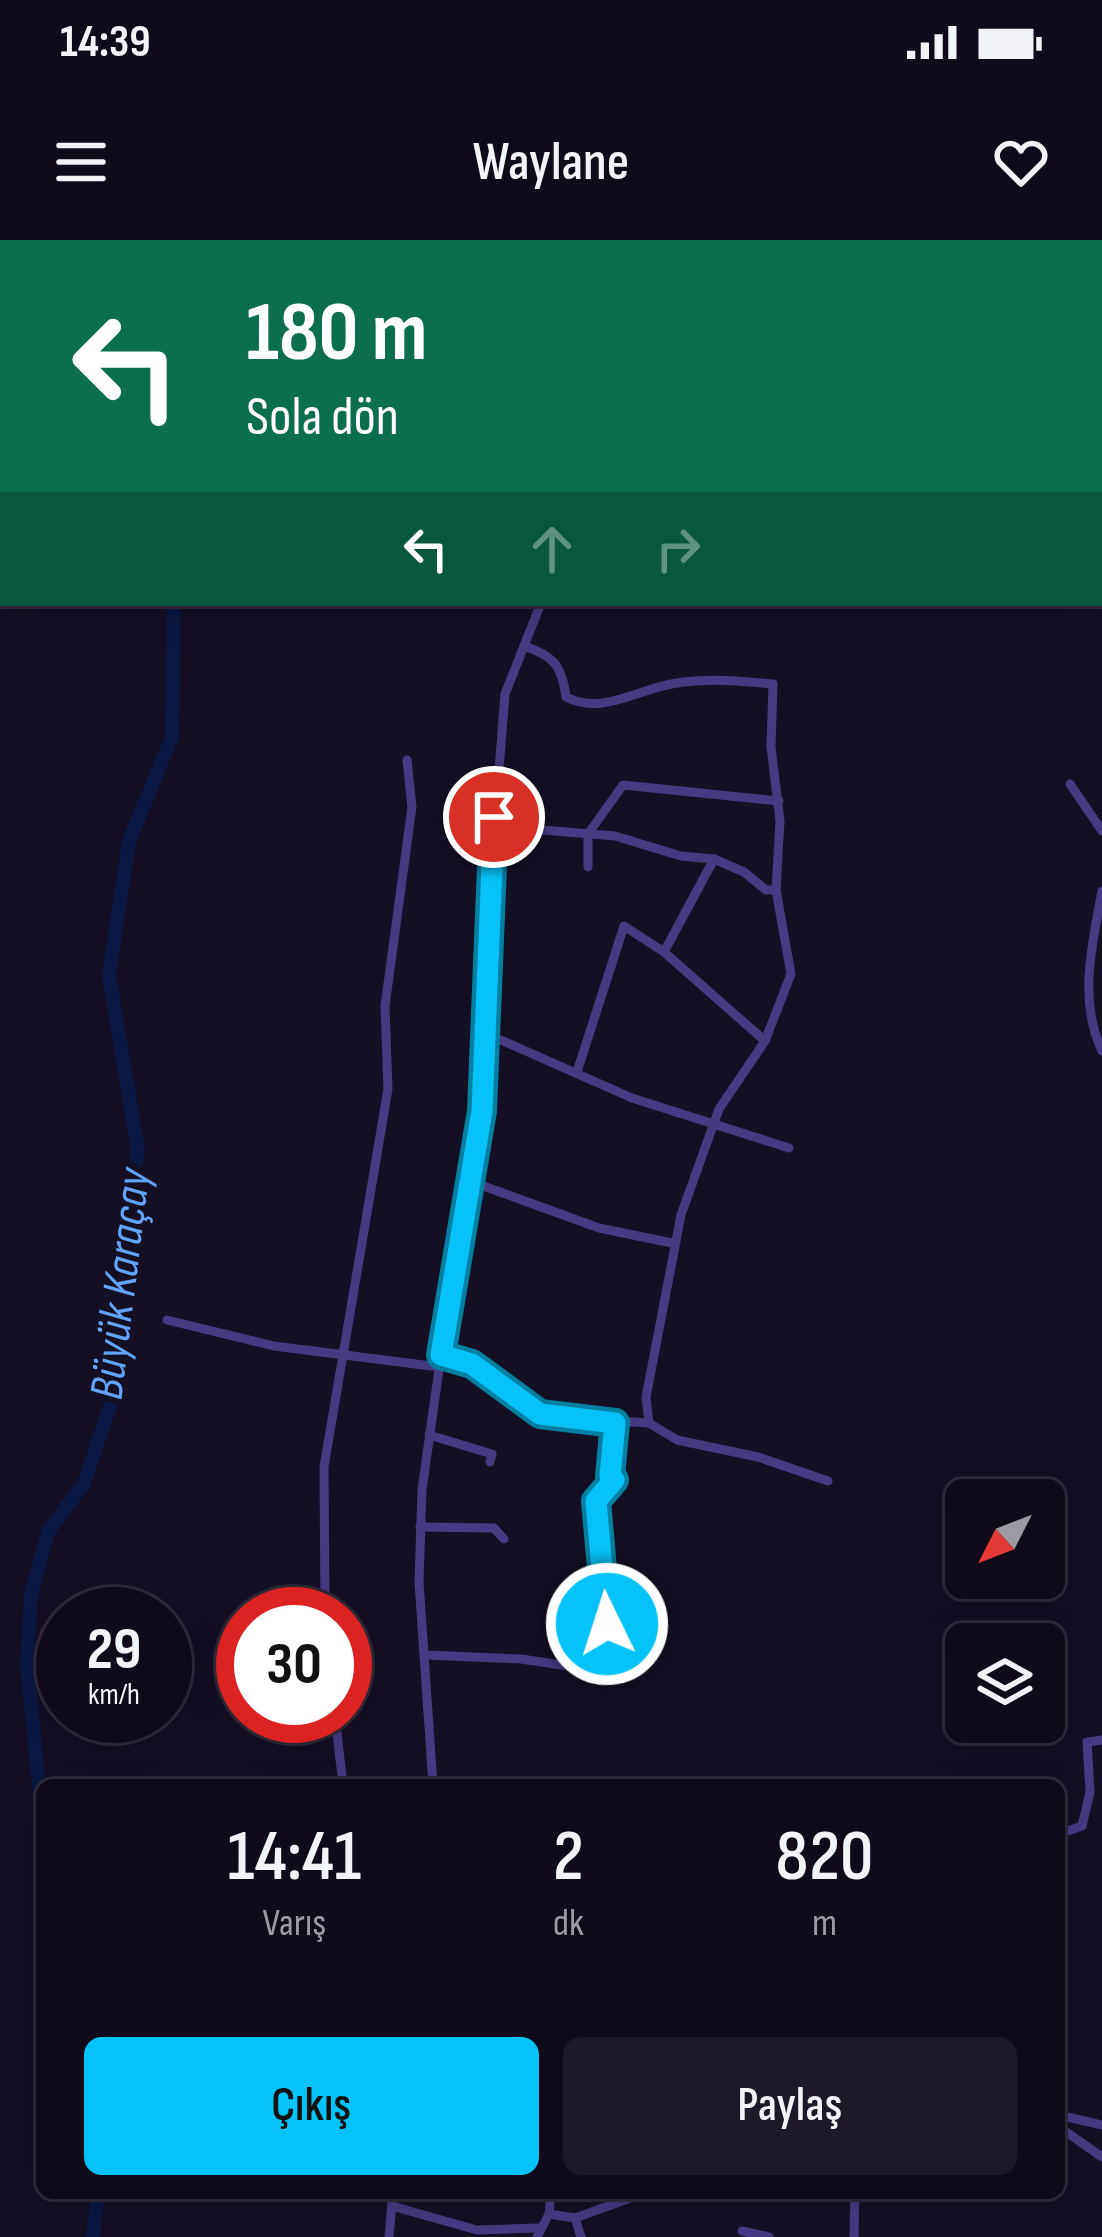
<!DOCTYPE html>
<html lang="tr">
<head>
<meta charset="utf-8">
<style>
  body { margin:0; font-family:"Sofia Sans Condensed",sans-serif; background:#1e1928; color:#f1f3f6; height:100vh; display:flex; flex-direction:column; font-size:45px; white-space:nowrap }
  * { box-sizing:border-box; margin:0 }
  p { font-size:39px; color:#9c9ba3 }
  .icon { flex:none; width:66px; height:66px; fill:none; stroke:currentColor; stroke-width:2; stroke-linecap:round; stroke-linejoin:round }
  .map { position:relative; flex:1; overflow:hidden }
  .details { position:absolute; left:36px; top:1539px; width:1029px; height:420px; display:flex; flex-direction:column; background:#100b1b; border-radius:18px; box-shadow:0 6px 30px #0003,0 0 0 3px #302b3a }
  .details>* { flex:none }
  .banner { position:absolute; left:0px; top:0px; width:1104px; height:366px; box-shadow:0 6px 30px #0003,0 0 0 3px #302b3a; background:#0b6e4f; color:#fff; overflow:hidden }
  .needle { width:78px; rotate:228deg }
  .fabs { position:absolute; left:945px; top:1239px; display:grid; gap:24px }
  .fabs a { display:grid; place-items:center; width:120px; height:120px; border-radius:18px; background:#100b1b; box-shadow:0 6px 30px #0003,0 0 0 3px #302b3a; font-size:60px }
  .speed { position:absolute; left:36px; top:1347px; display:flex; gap:24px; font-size:60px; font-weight:700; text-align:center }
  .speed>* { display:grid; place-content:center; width:156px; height:156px; border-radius:50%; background:#100b1b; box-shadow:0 6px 30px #0003,0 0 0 3px #302b3a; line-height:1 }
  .speed small { font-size:30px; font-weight:400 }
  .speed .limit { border:18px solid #d22; background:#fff; color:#111 }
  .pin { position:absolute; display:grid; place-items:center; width:102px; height:102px; color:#fff; margin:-51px; border:6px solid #fff; border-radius:50%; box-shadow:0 3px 12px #0007 }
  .me { position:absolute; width:132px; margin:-66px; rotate:356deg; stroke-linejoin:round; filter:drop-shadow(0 0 9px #0008) }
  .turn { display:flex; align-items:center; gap:42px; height:252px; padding:0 48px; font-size:54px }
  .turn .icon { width:156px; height:156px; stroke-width:2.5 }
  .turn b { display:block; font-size:84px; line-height:102px }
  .lanes { display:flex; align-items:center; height:114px; padding:0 48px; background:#0003; justify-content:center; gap:60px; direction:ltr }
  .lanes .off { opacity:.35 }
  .eta { display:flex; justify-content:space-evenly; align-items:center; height:204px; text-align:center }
  .eta b { font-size:72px; font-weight:600; line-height:84px }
  .button { display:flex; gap:24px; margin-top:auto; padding:24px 48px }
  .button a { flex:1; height:138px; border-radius:18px; background:#05c3f8; color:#111; font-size:48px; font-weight:600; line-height:138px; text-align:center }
  .button a+a { background:#1e1928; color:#f1f3f6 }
  .status { display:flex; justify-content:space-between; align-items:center; height:84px; padding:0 60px; background:#100b1b; direction:ltr }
  .status svg { height:33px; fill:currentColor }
  header { display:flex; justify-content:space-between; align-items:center; height:156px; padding:0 48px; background:#100b1b; font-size:54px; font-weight:600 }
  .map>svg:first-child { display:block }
</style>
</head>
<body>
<div class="status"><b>14:39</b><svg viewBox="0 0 49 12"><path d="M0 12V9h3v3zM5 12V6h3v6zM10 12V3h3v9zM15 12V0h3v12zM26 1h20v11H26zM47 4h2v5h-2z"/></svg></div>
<header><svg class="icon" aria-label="menu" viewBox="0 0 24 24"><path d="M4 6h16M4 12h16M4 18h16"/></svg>Waylane<svg class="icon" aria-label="heart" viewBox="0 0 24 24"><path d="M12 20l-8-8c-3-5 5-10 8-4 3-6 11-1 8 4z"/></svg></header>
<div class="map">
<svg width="1102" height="1997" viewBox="0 0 1102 1997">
  <rect width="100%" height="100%" fill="#150f24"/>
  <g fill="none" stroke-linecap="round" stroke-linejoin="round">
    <g stroke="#0b1841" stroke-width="14">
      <path d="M215,3V0"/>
      <path d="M42,1576L27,1423L31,1355L48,1292L84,1243L116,1148L111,1049L138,910L109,735L129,601L172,497L174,363"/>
      <path d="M93,1997L98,1953"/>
    </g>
    <g stroke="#463b82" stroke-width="9">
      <path d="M534,0V3"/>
      <path d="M0,8L3,0"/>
      <path d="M524,406C554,416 562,426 566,457C603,476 639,448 677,443C709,438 741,441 773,444L771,507L780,581L776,650L791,734L765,801L719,869L681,975L646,1157L649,1183"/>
      <path d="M1070,544L1102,591"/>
      <path d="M494,586L615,596L681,616L714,619L744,632L766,650H776"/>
      <path d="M588,627V594L623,545L779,561"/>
      <path d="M1102,651C1092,705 1078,760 1102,811"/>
      <path d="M664,712L714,619"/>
      <path d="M485,793L632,858L789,908"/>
      <path d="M577,832L624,686L664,712L765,801"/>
      <path d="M467,940L599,988L672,1003"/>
      <path d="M167,1080L274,1106L439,1127"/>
      <path d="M441,1115L472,1124L527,1169L551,1177L649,1183L677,1200L758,1217L828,1241"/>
      <path d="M429,1195L492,1214L490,1222"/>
      <path d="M420,1287L494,1288L504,1299"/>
      <path d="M325,1374L324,1227L388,849L385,766L412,567L407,520"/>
      <path d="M426,1415L521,1419L616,1433L596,1261L614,1240L610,1236L615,1183"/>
      <path d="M335,1476L343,1545"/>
      <path d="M433,1545L419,1342L422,1250L456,1008L482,871L490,643L505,454L541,363"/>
      <path d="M1059,1594L1082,1586L1090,1552L1087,1502L1102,1500"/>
      <path d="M1059,1875L1102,1885"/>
      <path d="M1059,1887L1102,1917"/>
      <path d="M392,1966L477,1990L537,1988"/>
      <path d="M549,1974L575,1978L581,1997"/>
      <path d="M575,1978L633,1957"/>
      <path d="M742,1991L769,1997"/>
      <path d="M389,1997L393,1953"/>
      <path d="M537,1997L549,1974L551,1953"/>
      <path d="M854,1997L855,1953"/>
    </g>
  </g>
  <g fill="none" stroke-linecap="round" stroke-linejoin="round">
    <g stroke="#037fa1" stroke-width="30">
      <path id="route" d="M494,577L482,871L441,1115L472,1124L540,1174L615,1183L610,1236L614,1240L596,1261L607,1384"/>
    </g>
    <use href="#route" stroke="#05c3f8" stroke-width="21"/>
  </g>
  <g text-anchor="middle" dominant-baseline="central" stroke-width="12" stroke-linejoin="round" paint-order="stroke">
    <g font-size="48" font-style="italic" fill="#63a3fc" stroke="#150f24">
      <text transform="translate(121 1044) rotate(-83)">Büyük Karaçay</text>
    </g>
  </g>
</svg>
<div class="fabs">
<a><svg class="needle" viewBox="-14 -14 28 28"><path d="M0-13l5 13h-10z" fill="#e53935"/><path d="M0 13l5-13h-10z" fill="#9c9ba3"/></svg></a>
<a><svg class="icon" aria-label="layers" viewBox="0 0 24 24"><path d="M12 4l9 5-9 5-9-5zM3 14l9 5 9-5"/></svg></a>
</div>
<div class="speed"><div>29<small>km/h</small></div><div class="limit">30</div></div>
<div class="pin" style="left:494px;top:577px;background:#d93025"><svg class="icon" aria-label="arrive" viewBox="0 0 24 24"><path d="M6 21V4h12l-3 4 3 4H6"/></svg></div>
<svg class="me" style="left:607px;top:1384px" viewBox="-20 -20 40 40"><circle r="17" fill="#05c3f8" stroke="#fff" stroke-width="3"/><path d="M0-11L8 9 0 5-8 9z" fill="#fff"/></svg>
<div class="banner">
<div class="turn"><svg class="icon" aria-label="left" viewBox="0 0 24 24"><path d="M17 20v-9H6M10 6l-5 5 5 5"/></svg><div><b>180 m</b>Sola dön</div></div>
<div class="lanes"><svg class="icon" aria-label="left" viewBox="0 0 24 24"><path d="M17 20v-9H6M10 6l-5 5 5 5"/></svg><svg class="icon off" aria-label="ahead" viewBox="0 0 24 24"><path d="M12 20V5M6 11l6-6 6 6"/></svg><svg class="icon off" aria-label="right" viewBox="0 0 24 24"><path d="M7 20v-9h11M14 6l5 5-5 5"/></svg></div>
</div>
<section class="details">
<div class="eta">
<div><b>14:41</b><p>Varış</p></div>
<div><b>2</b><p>dk</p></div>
<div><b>820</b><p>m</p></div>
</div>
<div class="button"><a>Çıkış</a><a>Paylaş</a></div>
</section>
</div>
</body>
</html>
